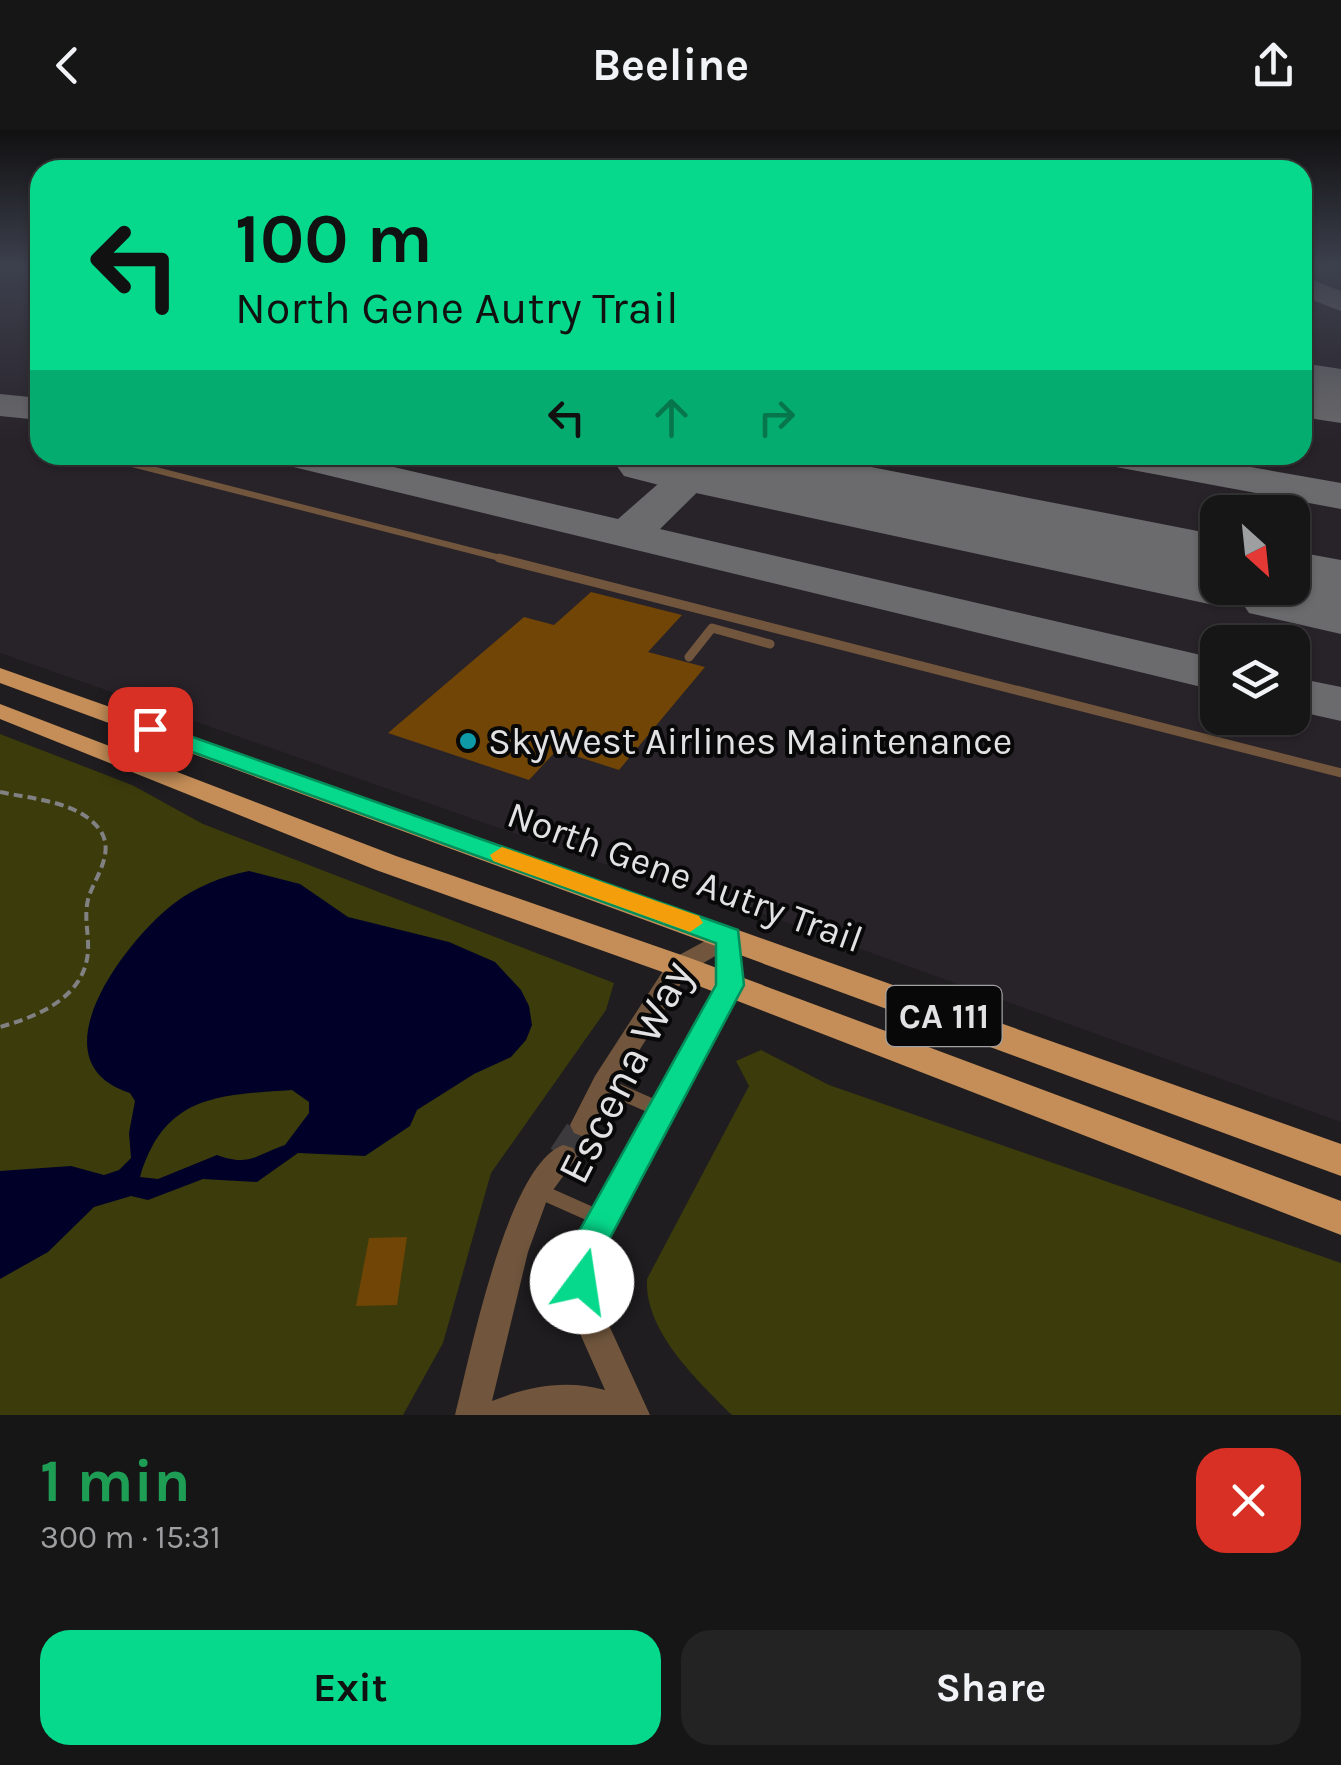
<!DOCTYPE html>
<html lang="en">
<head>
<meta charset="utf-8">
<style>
  body { margin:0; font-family:Karla,sans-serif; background:#242324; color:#f1f3f6; height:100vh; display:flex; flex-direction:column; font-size:38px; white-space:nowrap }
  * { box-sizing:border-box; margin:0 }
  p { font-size:32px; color:#9e9fa1 }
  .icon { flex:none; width:55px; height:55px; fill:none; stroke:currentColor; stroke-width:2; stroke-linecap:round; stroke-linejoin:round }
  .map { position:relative; height:1285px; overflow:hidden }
  .side { display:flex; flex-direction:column; background:#171617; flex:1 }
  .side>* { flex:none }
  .hud { position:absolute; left:30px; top:30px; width:1282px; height:305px; border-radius:30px; box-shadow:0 2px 8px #0004,0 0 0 2px #363536; background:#06d98b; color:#111; overflow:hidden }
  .needle { width:65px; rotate:153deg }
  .buttons { position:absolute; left:1200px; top:365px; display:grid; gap:20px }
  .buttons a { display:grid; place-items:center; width:110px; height:110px; border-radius:20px; background:#171617; box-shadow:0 2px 8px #0004,0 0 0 2px #363536; font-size:50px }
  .pin { position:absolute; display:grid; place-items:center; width:85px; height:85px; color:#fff; margin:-42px; border-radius:20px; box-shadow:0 5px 15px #0006 }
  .me { position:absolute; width:110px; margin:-55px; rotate:14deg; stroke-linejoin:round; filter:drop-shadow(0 0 8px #0008) }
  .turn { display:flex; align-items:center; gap:35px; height:210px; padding:0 40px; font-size:45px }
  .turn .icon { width:130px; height:130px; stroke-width:2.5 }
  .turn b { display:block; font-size:70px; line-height:85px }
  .lanes { display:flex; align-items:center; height:95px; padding:0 40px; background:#0003; justify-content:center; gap:50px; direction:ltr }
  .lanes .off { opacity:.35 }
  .round { display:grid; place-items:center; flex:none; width:105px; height:105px; border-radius:30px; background:#242324 }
  .overview { display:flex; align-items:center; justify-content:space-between; height:170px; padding:0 40px }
  h1 { font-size:60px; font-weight:700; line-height:75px; color:#1e9e55 }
  .action { display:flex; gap:20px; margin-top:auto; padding:20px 40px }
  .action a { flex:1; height:115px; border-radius:30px; background:#06d98b; color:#111; font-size:40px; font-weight:700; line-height:115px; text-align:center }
  .action a+a { background:#242324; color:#f1f3f6 }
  header { display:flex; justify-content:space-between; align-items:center; height:130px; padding:0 40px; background:#171617; font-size:45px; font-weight:700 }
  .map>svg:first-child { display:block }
</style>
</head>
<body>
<header><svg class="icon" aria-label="back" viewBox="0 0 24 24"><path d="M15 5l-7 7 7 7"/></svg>Beeline<svg class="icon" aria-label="share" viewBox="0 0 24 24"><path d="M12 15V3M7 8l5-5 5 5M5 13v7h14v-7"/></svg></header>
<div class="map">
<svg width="1341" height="1285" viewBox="0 0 1341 1285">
  <rect width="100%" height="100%" fill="#1f1d1f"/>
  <path fill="#282229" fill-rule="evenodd" d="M0,134H40V325H1302L1303,134H1341V992L719,768L588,729L0,523ZM1218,382H1292V458H1218ZM1218,512H1292V588H1218Z"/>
  <g fill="#3b3b0c">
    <path d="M0,604L132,655L203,694L614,853L606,880L491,1043L443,1213L403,1285H0Z"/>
    <path d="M761,920L829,955L1341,1133V1285H732C698,1251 644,1201 647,1149L749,956L736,931Z"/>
  </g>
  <path fill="#000028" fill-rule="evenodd" d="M249,741L300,754L348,787L449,812L495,832L521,860L529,876L532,895L526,910L511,927L474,944L417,980L410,996L365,1026L298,1023L257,1052L203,1049L148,1070L131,1066L94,1077L48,1122L0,1149V1041L71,1036L104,1045L119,1040L131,1028L129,1003L135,971L130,963C32,932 126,811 172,775C195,757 222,746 249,741ZM292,960L309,972V983L285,1015C256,1025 249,1037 217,1025L158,1049L140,1047C164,966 216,965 292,960Z"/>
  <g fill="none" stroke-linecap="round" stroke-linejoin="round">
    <g fill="#6b6a6c" fill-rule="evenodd">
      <path d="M1302,146L1341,161V181L1302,166Z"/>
      <path d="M0,264L40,268V290L0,286Z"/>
      <path d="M271,325H342L618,389L691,325H735L660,399L1218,529V561L277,333Z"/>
      <path d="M1096,325H1183L1341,353V379L1116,337L1102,333Z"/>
      <path d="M1292,547L1341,557V591L1292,580Z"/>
    </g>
    <g fill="#6b6a6c" fill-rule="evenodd">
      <path d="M1302,233L1341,239V293L1302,287Z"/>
      <path d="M609,325H810L1218,405V458H1292V421L1341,430V504L1249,483L1241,471L1218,476L659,355L624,346Z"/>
    </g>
  </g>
  <g fill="#704505">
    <path d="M591,462L682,485L648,522L705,537L619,640L557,620L529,650L388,603L524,487L554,495Z"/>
    <path d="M407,1107L397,1175L356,1176L369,1108Z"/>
  </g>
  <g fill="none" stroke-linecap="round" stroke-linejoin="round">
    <path stroke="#3c3a3c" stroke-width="30" stroke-dasharray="30 15" stroke-linecap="butt" d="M563,1027L584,995"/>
    <path stroke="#818082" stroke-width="4" stroke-dasharray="9 5" stroke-linecap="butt" d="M0,662C32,669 79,671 100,700C115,722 96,746 89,766C83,785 89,802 88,821C85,867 39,886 0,897"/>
    <path stroke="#71563d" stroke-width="6" d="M97,325L508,430"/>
    <g stroke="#71563d" stroke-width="9">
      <path d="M499,428L1341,643"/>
      <path d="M689,527L712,498L770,514"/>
      <path d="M129,630L188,613"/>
    </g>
    <g stroke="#71563d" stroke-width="15">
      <path d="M604,955L661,980"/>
      <path d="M539,1061L602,1089"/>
    </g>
    <path fill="#71563d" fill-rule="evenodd" d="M729,798L737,801L741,807L742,855L599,1131L602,1180L650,1285H455C470,1227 507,1035 563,1015L573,1018L577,1027L548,1067L528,1122L492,1271C529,1256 566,1249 605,1260L570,1181L569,1129L718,855L717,825L688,842L614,961L594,1003L584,1007L574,1003L570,995L595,946L670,830Z"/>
    <g fill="#c58e58" fill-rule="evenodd">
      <path d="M0,538L1341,1014V1046L0,553Z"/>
      <path d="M0,574L396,726L690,828L1341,1071V1105L668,844L376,740L0,589Z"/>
    </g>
  </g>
  <linearGradient id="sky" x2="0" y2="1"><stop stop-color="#111011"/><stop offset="0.43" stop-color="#3c404d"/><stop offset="1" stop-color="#3c404d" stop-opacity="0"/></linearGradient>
  <rect width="1341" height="314" fill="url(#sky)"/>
  <path fill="#06d98b" stroke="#048d5a" stroke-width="2.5" d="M150,592L738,800L744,855L609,1110L594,1164L582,1169L569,1164L564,1152L576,1107L716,855V813L143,604L140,599Z"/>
  <path fill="#f59e0b" d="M502,717L699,786L703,793L690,802L493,731L490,725Z"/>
  <circle fill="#0f9aa8" stroke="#080809" stroke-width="4" cx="468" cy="611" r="10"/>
  <g text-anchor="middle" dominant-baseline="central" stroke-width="8" stroke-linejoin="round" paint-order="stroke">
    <rect fill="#080809" stroke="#a1a0a2" stroke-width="2.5" x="886.5" y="856" width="115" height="60" rx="8"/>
    <g font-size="35" font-weight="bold" fill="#e2e1e3">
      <text x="944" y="886">CA 111</text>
    </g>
    <g font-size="38" fill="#e2e1e3" stroke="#080809" text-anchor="start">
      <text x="488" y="611">SkyWest Airlines Maintenance</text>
    </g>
    <g font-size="38" fill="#e2e1e3" stroke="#080809">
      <text transform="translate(685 747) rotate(20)">North Gene Autry Trail</text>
    </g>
    <g font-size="45" fill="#e2e1e3" stroke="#080809">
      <text transform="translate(625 942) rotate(-63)">Escena Way</text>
    </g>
  </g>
</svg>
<div class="buttons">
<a><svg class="needle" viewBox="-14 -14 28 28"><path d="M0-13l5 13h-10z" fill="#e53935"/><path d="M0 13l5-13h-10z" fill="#9e9fa1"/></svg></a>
<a><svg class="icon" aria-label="layers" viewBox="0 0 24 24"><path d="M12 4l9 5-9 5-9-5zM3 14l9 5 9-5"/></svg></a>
</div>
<div class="pin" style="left:150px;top:599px;background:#d93025"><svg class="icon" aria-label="arrive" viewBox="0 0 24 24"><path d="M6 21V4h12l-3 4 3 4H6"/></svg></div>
<svg class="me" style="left:582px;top:1152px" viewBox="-20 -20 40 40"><circle r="19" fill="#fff"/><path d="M0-13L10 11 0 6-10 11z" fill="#06d98b"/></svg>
<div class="hud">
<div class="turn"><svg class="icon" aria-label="left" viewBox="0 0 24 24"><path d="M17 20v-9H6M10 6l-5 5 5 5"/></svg><div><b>100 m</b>North Gene Autry Trail</div></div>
<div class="lanes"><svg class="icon" aria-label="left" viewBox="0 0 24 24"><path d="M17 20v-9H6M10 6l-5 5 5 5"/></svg><svg class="icon off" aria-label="ahead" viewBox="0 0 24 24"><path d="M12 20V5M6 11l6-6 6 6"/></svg><svg class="icon off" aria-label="right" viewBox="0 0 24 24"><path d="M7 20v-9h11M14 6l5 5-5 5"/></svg></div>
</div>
</div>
<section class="side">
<div class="overview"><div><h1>1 min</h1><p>300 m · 15:31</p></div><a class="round" style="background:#d93025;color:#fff"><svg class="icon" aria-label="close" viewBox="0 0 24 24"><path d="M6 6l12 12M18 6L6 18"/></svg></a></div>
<div class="action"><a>Exit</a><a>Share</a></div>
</section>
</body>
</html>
